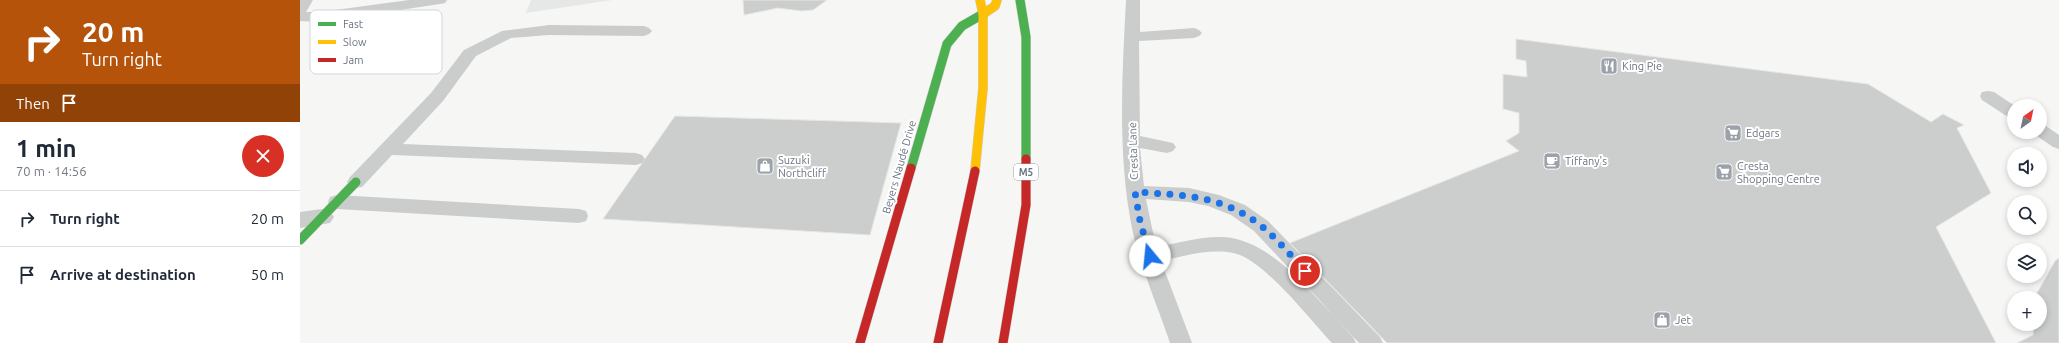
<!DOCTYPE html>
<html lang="en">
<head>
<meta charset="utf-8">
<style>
  body { margin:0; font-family:Ubuntu,sans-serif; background:#f6f6f7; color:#1f2937; height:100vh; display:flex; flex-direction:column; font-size:15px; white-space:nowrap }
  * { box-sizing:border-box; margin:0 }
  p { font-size:13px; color:#747a83 }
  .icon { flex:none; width:22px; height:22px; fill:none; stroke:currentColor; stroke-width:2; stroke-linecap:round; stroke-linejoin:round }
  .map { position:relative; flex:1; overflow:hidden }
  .sheet { display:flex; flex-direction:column; background:#fff; width:300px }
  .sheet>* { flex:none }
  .hud { background:#b45309; color:#fff; overflow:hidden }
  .needle { width:26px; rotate:33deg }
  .fabs { position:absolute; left:1707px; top:99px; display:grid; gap:8px }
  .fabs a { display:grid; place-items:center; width:40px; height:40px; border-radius:50%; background:#fff; box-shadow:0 2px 6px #0003; font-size:20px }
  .pin { position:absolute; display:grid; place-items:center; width:34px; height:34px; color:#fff; margin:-17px; border:2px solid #fff; border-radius:50%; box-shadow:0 1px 4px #0007 }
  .me { position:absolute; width:44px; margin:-22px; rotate:343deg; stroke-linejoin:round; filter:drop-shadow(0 0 3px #0008) }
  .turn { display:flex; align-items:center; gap:14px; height:84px; padding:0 16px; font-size:18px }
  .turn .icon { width:52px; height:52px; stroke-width:2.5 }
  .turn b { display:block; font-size:28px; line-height:34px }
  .then { display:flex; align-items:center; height:38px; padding:0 16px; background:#0003; gap:8px; font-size:15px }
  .round { display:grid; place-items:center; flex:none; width:42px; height:42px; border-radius:21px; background:#f6f6f7 }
  .head { display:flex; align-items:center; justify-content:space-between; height:68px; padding:0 16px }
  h1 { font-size:24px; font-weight:700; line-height:30px }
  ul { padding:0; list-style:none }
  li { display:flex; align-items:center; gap:12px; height:56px; padding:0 16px; border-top:1px solid #e0e1e3 }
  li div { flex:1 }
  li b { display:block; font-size:15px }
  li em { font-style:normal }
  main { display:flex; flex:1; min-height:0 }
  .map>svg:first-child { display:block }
</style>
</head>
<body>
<main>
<section class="sheet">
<div class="hud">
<div class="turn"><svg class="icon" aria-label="right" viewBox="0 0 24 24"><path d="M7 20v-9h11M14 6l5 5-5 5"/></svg><div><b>20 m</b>Turn right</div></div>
<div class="then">Then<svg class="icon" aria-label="arrive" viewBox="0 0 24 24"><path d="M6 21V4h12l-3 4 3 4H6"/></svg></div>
</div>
<div class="head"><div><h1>1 min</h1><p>70 m · 14:56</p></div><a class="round" style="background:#d93025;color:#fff"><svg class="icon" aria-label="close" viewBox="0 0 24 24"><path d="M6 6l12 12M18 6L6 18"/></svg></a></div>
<ul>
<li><svg class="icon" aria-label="right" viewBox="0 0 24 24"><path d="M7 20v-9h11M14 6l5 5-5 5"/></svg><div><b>Turn right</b></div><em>20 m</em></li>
<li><svg class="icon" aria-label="arrive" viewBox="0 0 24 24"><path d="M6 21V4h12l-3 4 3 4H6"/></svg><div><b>Arrive at destination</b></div><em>50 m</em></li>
</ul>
</section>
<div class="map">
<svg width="1759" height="343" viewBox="0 0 1759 343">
  <rect width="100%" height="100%" fill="#f6f6f5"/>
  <path fill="#e6e7e7" d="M231,0H312L226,13Z"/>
  <g fill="#cccdcd" stroke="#e6e6e4">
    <path d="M443,0H527L513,10L502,11L478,8L444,15Z"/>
    <path d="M1216,39L1568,84L1631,122L1643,114L1664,125L1657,128L1691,193L1636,227L1696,343H1087L990,243L1219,151L1206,141L1219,133V113L1203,109V74L1227,77L1226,61L1216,59Z"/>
    <path d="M375,116L601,123L570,235L303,219Z"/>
    <path d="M1759,258V343H1717L1733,335L1734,324H1740V298H1736L1737,293L1755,261Z"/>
  </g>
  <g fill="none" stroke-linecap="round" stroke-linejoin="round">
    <g stroke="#d2d2d2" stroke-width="10">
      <g id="fast">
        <path d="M720,0L726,37V159"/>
        <path d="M611,168L647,44L662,26L683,14"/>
        <path d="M0,240L56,182"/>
      </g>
    </g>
    <g stroke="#d2d2d2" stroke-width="10">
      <g id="slow">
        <path d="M683,14L695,6L697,0"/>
        <path d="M675,171L683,88V14L680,0"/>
      </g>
    </g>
    <g stroke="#d2d2d2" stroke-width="10">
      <g id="jam">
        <path d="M560,343L611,168"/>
        <path d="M638,343L675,171"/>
        <path d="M703,343L726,205V159"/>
      </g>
    </g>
    <g fill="#cbcccc" fill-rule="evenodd">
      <path d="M0,0H13L6,12H20L109,0H147L145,3L140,4L20,22L0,21Z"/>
      <path d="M826,0H840V32L894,28L899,30L902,33L899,36L894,38L839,41L840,136L873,143L876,147L873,151L867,153L840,148L844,186L889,188L919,195L945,205L968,221L1080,337L1083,343H1059L954,231L931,215L908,206L889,202L846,199L856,247C878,243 901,236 923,237C973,239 1020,302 1053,337L1056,343H1032C1010,320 963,258 933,253C910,248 884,256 861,261L892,343H870C858,307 842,271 833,233C817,157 822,78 826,0Z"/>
      <path d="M249,25L344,26L349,28L352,31L349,34L344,36L249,35L211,38L176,56L143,101L103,144L336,153L342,155L345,159L342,163L336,165L92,155L62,187L56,188L50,187L47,182L50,177L131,93L164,50L202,31Z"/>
      <path d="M1688,91L1694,92L1715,106L1714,118L1708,117L1682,100L1680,96L1682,92Z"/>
      <path d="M1740,124L1746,126L1759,135V149L1753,147L1734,134L1733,132H1740Z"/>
      <path d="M37,195L279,209L286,211L288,216L286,221L279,223L37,209L30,207L28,202L30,197Z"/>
    </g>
    <path fill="#cbcccc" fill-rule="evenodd" d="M22,209L30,211L34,217L30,223L0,228V212Z"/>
    <use href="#fast" stroke="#4caf50" stroke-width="9"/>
    <use href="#slow" stroke="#ffc107" stroke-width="9"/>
    <use href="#jam" stroke="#c62828" stroke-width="9"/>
  </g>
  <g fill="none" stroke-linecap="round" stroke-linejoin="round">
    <path stroke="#1a73e8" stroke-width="7" stroke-dasharray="0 12.6" d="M850,256L840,221L835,192C882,195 922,195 960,225C977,238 991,256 1005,271"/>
  </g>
  <defs>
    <g id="restaurant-square" transform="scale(0.9)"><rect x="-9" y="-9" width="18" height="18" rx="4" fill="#9ba2aa" stroke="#fff"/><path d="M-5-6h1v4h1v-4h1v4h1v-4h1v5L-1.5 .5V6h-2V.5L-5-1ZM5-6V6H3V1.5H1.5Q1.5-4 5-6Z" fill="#fff"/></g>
    <g id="supermarket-square" transform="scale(0.9)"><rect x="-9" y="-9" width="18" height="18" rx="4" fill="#9ba2aa" stroke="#fff"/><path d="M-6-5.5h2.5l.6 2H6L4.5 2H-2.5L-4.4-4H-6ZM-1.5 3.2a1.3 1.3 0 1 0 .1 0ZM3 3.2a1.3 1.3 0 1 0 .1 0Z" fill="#fff"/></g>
    <g id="cafe-square" transform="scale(0.9)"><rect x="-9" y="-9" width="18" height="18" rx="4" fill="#9ba2aa" stroke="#fff"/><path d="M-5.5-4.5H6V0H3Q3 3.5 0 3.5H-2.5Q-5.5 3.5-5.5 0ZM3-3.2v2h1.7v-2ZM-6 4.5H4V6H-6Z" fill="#fff"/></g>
    <g id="shop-square" transform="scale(0.9)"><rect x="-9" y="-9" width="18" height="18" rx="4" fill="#9ba2aa" stroke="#fff"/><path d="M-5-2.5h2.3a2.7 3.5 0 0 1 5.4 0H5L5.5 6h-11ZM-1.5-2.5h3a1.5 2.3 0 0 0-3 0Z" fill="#fff"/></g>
  </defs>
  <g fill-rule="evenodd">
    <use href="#restaurant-square" x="1309" y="66"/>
    <use href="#supermarket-square" x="1433" y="133"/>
    <use href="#cafe-square" x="1252" y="161"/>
    <use href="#shop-square" x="465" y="166"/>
    <use href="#supermarket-square" x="1424" y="172"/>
    <use href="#shop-square" x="1362" y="320"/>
  </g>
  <g text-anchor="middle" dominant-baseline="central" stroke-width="4" stroke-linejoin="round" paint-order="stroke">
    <rect fill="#fff" stroke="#979ea7" stroke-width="1" x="714" y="164" width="24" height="16" rx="3"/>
    <g font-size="10" font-weight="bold" fill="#6a7481">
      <text x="726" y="172">M5</text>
    </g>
    <g font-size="11" fill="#6a7481" stroke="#fff" text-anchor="start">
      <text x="1322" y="66">King Pie</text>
      <text x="1446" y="133">Edgars</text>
      <text x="478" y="160">Suzuki<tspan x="478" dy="13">Northcliff</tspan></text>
      <text x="1265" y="161">Tiffany's</text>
      <text x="1437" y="166">Cresta<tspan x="1437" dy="13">Shopping Centre</tspan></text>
      <text x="1375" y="320">Jet</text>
    </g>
    <g font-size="11" fill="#6a7481" stroke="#fff">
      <text transform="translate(833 151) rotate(-92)">Cresta Lane</text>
      <text transform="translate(599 167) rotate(-74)">Beyers Naudé Drive</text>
    </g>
  </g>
  <rect x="10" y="10" width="132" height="64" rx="6" fill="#fff" stroke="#d2d5d9" stroke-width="1"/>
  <rect x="18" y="22" width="18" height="4" fill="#4caf50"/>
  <rect x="18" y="40" width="18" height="4" fill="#ffc107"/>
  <rect x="18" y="58" width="18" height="4" fill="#c62828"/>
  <g font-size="11" fill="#6a7481">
    <text x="43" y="28">Fast</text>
    <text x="43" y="46">Slow</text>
    <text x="43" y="64">Jam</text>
  </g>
</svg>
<div class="fabs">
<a><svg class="needle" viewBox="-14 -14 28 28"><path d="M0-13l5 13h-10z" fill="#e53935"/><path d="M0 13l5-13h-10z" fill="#747a83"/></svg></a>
<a><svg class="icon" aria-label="sound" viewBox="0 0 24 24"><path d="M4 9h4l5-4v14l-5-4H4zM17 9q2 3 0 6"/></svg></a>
<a><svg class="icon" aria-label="search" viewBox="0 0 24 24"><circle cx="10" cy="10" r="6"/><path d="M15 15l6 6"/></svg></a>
<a><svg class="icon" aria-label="layers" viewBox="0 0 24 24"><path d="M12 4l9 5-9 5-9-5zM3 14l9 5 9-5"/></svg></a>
<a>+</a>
</div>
<div class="pin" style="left:1005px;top:271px;background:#d93025"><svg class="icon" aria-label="arrive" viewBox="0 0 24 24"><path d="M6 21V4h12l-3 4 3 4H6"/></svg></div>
<svg class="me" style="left:850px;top:256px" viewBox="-20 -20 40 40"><circle r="19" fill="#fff"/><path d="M0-13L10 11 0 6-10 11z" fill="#1a73e8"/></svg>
</div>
</main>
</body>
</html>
